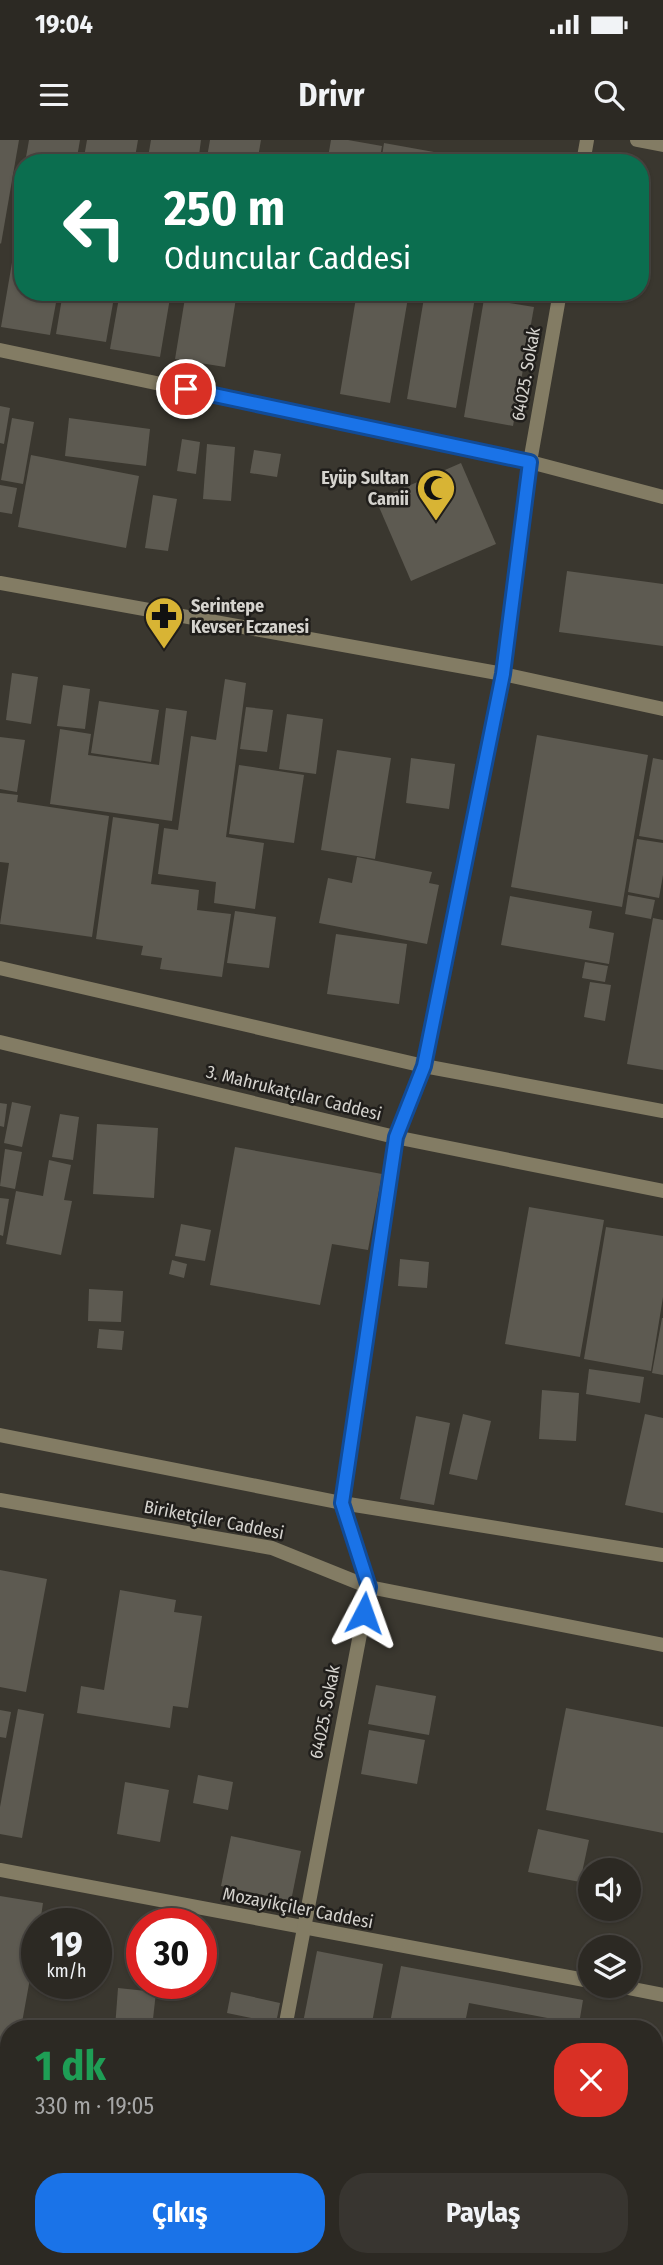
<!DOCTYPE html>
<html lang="tr">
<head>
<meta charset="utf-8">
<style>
  body { margin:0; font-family:"Fira Sans Condensed",sans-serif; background:#383530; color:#f1f3f6; height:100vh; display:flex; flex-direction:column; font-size:26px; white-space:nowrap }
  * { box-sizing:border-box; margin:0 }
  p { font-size:23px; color:#a6a6a6 }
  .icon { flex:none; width:38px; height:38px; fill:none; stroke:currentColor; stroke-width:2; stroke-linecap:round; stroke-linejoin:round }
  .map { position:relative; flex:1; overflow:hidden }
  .drawer { position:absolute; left:0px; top:1880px; width:663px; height:247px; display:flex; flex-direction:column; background:#2c2923; border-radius:28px 28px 0 0; box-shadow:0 2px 5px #0004,0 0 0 2px #484541 }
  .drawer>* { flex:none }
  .guide { position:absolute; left:14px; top:14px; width:635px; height:147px; border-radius:28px; box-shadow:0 2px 5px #0004,0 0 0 2px #484541; background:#0b6e4f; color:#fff; overflow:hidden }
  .buttons { position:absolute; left:578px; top:1718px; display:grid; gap:14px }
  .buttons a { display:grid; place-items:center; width:63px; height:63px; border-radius:50%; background:#2c2923; box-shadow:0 2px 5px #0004,0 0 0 2px #484541; font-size:35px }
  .speed { position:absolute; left:21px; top:1768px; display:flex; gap:14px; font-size:35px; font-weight:700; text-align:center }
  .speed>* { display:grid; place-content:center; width:91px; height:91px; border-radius:50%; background:#2c2923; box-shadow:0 2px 5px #0004,0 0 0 2px #484541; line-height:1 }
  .speed small { font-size:18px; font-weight:400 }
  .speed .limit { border:10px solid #d22; background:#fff; color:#111 }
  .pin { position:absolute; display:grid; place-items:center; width:60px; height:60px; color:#fff; margin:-30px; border:4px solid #fff; border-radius:50%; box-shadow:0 2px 7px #0007 }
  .me { position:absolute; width:77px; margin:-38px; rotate:4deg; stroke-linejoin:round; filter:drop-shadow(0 0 5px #0008) }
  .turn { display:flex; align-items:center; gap:24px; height:147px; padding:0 35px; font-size:32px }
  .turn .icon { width:91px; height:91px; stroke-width:2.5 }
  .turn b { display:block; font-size:49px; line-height:60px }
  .round { display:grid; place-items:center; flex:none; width:74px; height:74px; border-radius:28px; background:#383530 }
  .overview { display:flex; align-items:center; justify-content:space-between; height:119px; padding:0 35px }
  h1 { font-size:42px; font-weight:700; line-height:52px; color:#1e9e55 }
  .action { display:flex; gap:14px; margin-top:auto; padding:14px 35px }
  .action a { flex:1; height:80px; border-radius:28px; background:#1a73e8; color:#fff; font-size:28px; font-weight:700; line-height:80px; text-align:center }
  .action a+a { background:#383530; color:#f1f3f6 }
  .status { display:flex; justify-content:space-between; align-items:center; height:49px; padding:0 35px; background:#2c2923; direction:ltr }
  .status svg { height:19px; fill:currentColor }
  header { display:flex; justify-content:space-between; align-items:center; height:91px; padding:0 35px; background:#2c2923; font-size:32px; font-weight:700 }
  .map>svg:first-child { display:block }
</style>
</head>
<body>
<div class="status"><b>19:04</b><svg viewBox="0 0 49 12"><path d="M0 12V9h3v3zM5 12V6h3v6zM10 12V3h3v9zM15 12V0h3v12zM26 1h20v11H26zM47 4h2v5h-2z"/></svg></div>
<header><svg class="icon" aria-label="menu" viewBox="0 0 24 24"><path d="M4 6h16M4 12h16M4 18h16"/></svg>Drivr<svg class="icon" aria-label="search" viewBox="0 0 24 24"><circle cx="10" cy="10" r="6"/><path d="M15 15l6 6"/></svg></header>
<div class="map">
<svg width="663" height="2125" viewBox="0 0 663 2125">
  <rect width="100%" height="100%" fill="#3a372f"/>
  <g fill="#5d5a51">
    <path d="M0,0H19L1,104L0,103Z"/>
    <path d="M29,0H80L76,23H25Z"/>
    <path d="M87,0H138L134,23H83Z"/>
    <path d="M151,0H201L198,23H147Z"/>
    <path d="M210,0H261L257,23H206Z"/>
    <path d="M331,0H348L382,6L379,23H327Z"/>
    <path d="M384,3L434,12L432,23H381Z"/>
    <path d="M640,65L646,66L642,93H640Z"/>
    <path d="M21,70L23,152H58L50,195L1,187Z"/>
    <path d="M63,152H115L106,202L56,194Z"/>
    <path d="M120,152H171L160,217L110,209Z"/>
    <path d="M186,152H237L225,227L175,219Z"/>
    <path d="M357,152H409L390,263L340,254Z"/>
    <path d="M425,152H476L456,268L407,259Z"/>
    <path d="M484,159L534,167L513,286L464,277Z"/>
    <path d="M0,266L10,268L4,304L0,303Z"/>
    <path d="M12,278L34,282L23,344L1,340Z"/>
    <path d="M69,278L150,289L146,326L65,316Z"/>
    <path d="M182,299L200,302L196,334L177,331Z"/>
    <path d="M207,304L235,307L231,361L203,359Z"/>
    <path d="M254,310L281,314L277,337L250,333Z"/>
    <path d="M31,315L139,336L126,408L18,387Z"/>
    <path d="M461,323L496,404L411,441L376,360Z"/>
    <path d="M0,345L17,348L12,374L0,372Z"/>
    <path d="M153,355L177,359L168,411L145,408Z"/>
    <path d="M567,431L663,444V506L559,492Z"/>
    <path d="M12,533L38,537L31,584L6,580Z"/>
    <path d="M225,539L246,543L226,697L264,703L255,769L214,763L216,742L158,734L164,688L178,690L191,596L216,600Z"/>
    <path d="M63,545L90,549L85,589L57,586Z"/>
    <path d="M99,561L159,570L151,622L91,613Z"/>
    <path d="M246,567L273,570L267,612L240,609Z"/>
    <path d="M166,568L187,571L172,681L50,664L60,589L91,594L88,615L159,625Z"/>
    <path d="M287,574L323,579L316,634L279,629Z"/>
    <path d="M537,595L648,615L622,767L511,747Z"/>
    <path d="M0,597L25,600L17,652L0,649Z"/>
    <path d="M337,610L391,618L375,719L321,710Z"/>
    <path d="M411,618L455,624L449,669L406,663Z"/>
    <path d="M653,618L663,620V700L639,696Z"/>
    <path d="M239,625L304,635L294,703L229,694Z"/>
    <path d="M0,653L18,655L17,662L109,676L92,797L0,784L9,723L0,722Z"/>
    <path d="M113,677L159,684L151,744L199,750L197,770L231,774L222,837L160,829L162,818L141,815L143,806L96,799Z"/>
    <path d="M637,699L663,703V735L659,758L628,752Z"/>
    <path d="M357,717L432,732L429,743L439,745L427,804L319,783L328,738L352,743Z"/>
    <path d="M628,755L655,760L651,779L625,774Z"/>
    <path d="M510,756L592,771L589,788L614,793L609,824L501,805Z"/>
    <path d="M235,771L276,777L269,828L227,823Z"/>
    <path d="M653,778L663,780V930L627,924Z"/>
    <path d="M336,794L407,804L399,864L327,854Z"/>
    <path d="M585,822L608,826L605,842L582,838Z"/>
    <path d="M590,842L611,845L605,881L584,877Z"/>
    <path d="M12,962L31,966L22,1007L4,1003Z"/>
    <path d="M0,963L7,964L4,987L0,986Z"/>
    <path d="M60,974L79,977L73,1020L52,1017Z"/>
    <path d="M97,984L158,988L154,1058L93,1054Z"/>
    <path d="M235,1007L382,1034L368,1110L332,1104L320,1165L210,1145Z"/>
    <path d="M5,1009L22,1012L15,1049L0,1046Z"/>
    <path d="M49,1020L71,1025L64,1060L72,1061L61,1115L6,1104L16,1051L43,1056Z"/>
    <path d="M0,1058L9,1059L3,1096L0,1095Z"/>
    <path d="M529,1067L604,1080L580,1217L505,1204Z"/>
    <path d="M181,1084L211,1090L205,1121L175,1116Z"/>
    <path d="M606,1087L663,1096V1157L651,1231L584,1219Z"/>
    <path d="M400,1119L429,1122L427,1148L398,1146Z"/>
    <path d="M172,1120L187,1124L184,1138L169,1134Z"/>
    <path d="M89,1149L123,1151L121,1182L88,1181Z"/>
    <path d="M662,1178H663V1235L652,1233Z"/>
    <path d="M99,1189L124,1191L122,1210L97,1208Z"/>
    <path d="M589,1229L644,1237L640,1263L586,1254Z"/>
    <path d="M542,1250L579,1253L576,1301L539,1299Z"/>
    <path d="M463,1274L491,1281L477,1340L449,1334Z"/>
    <path d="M645,1274L663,1278V1373L625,1365Z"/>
    <path d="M416,1276L450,1283L434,1365L400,1359Z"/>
    <path d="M0,1430L47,1439L26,1552L0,1547Z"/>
    <path d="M120,1450L176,1460L174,1472L202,1476L188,1568L173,1566L170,1588L77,1573L81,1546L104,1550Z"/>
    <path d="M376,1545L436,1556L429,1595L368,1584Z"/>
    <path d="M566,1568L663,1587V1693L546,1670Z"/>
    <path d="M18,1569L44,1574L22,1698L0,1694V1667Z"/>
    <path d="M0,1570L11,1572L6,1598L0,1597Z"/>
    <path d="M369,1590L425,1600L417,1644L361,1634Z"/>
    <path d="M198,1635L233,1642L228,1670L193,1663Z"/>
    <path d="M125,1642L169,1650L160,1702L117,1694Z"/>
    <path d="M538,1689L589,1700L580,1742L528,1732Z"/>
    <path d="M231,1696L301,1711L291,1761L221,1746Z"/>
    <path d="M0,1756L43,1763L40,1783H37V1800L21,1888H9V1907L0,1905Z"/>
    <path d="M317,1811L383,1824L371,1888H302Z"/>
    <path d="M401,1826L583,1860L579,1884L469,1863L464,1888H389Z"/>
    <path d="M118,1848L156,1852L152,1888H115Z"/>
    <path d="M231,1852L280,1863L276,1883L227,1873Z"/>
    <path d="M654,1976L663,1977V2044L654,2042Z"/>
    <path d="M654,2099L663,2101V2125H647L648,2118H654Z"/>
    <path d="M459,2118H519L518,2125H458Z"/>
    <path d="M540,2118H646L644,2125H538Z"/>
  </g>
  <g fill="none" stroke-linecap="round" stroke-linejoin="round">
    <g stroke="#837c64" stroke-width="14">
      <path d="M637,0L663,5"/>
      <path d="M583,23L587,0"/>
      <path d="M0,210L530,322L663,357"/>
      <path d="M0,443L503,534L663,569"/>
      <path d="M0,828L424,926L663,971"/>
      <path d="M0,902L395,997L663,1051"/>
      <path d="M0,1295L342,1363L663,1415"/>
      <path d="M0,1360L272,1408L369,1447L663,1505"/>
      <path d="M0,1730L590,1841"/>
      <path d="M618,1846L663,1855"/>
      <path d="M285,1888L369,1447L342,1363L395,997L424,926L503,534L530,322L560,152"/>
      <path d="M0,2073L9,2075"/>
      <path d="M215,2118L250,2125"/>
    </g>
  </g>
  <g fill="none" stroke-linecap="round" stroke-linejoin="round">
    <g stroke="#114b97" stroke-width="18">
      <path id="route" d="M186,249L530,322L503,534L424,926L396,997L342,1363L369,1447L364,1473"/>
    </g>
    <use href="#route" stroke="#1a73e8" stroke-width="12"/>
  </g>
  <defs>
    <g id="mosque-pin" transform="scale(2.0125)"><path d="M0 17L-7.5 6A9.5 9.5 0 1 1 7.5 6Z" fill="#d8b434" stroke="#201e1b"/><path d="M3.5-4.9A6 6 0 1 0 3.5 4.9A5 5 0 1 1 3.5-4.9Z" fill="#111"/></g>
    <g id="pharmacy-pin" transform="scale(2.0125)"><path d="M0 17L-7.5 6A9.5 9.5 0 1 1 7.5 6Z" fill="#d8b434" stroke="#201e1b"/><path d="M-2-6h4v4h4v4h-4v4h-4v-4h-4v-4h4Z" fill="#111"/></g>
  </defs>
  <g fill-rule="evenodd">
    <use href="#mosque-pin" x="436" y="348"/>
    <use href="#pharmacy-pin" x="164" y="476"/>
  </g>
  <g text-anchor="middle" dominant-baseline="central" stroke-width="5" stroke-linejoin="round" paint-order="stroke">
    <g font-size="18" fill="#d5d3ce" stroke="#201e1b">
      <text transform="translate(526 234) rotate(-80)">64025. Sokak</text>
      <text transform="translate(294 953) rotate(14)">3. Mahrukatçılar Caddesi</text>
      <text transform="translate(214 1380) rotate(11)">Biriketçiler Caddesi</text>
      <text transform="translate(325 1572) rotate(-79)">64025. Sokak</text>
      <text transform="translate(298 1768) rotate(11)">Mozayikçiler Caddesi</text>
    </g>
    <g font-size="18" font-weight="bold" fill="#d5d3ce" stroke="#201e1b" text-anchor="end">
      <text x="409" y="338">Eyüp Sultan<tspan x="409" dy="21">Camii</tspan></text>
      <text x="191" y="466" text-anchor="start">Serintepe<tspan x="191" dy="21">Kevser Eczanesi</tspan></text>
    </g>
  </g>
</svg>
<div class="buttons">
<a><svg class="icon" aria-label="sound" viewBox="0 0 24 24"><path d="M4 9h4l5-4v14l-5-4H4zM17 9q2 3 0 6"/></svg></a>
<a><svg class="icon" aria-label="layers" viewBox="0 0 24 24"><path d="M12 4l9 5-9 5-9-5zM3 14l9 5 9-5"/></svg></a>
</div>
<div class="speed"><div>19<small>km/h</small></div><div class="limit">30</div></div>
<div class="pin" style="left:186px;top:249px;background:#d93025"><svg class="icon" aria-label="arrive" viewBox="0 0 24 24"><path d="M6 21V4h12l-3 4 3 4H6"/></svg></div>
<svg class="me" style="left:364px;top:1473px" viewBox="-20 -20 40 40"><path d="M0-17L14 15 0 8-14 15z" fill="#1a73e8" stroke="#fff" stroke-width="4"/></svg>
<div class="guide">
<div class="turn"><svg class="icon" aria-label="left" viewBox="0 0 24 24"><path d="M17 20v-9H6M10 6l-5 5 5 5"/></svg><div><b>250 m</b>Oduncular Caddesi</div></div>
</div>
<section class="drawer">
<div class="overview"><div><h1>1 dk</h1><p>330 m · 19:05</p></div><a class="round" style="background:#d93025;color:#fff"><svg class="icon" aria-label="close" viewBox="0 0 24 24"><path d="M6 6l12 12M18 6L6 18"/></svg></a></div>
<div class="action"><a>Çıkış</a><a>Paylaş</a></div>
</section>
</div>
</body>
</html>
